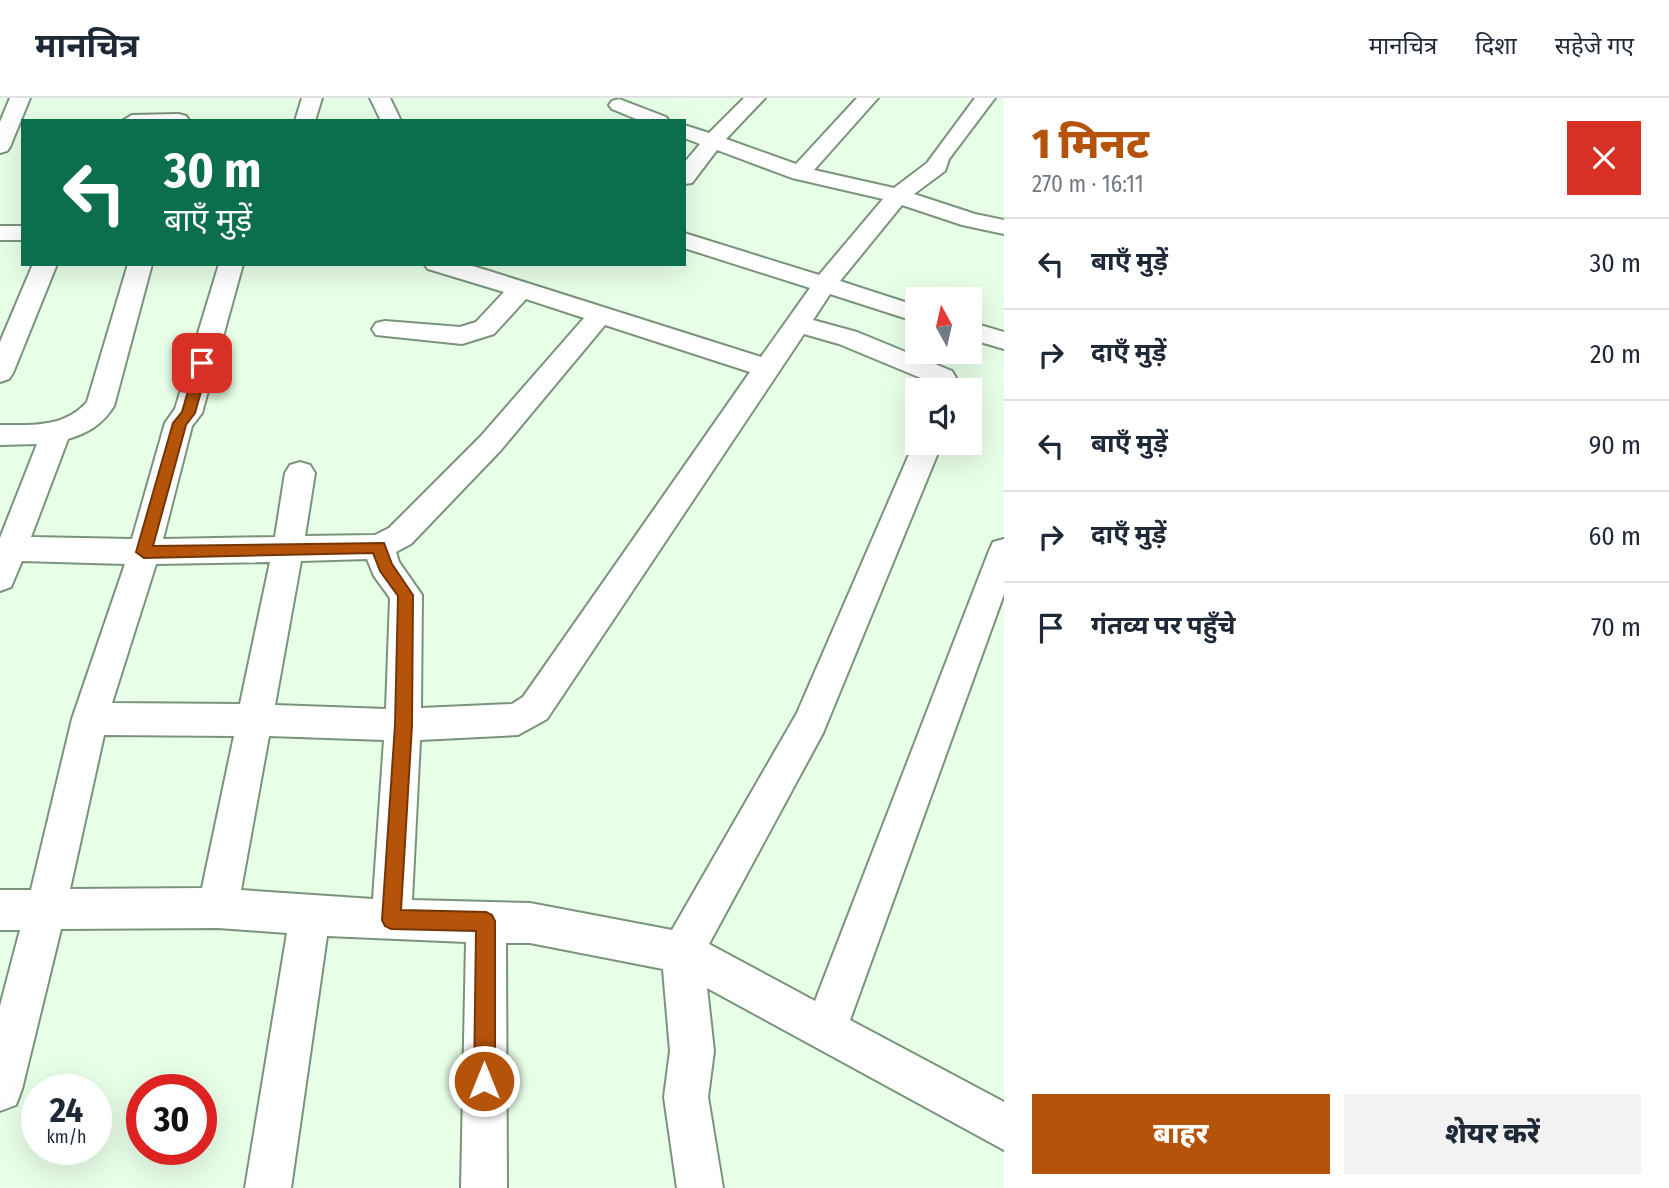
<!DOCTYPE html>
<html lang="hi">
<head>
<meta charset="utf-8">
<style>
  body { margin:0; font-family:"Fira Sans Condensed","Noto Sans Devanagari",sans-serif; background:#f2f2f3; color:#1f2937; height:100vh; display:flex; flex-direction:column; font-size:26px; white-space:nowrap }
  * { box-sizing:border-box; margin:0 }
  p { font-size:23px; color:#747a83 }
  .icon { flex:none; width:38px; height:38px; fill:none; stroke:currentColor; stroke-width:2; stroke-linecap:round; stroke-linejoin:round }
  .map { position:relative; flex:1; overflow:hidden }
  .drawer { display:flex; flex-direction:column; background:#fff; width:665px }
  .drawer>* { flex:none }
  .guide { position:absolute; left:21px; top:21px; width:665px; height:147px; border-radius:0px; box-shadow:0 7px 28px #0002; background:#0b6e4f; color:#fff; overflow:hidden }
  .needle { width:46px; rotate:352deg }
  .fabs { position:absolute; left:905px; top:189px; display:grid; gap:14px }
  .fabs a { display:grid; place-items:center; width:77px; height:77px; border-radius:0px; background:#fff; box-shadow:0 7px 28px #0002; font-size:35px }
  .speed { position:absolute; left:21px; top:976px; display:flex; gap:14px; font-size:35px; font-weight:700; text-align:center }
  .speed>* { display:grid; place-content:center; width:91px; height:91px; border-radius:50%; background:#fff; box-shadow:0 7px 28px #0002; line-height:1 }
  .speed small { font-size:18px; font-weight:400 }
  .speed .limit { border:10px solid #d22; background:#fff; color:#111 }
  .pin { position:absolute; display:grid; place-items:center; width:60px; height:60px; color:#fff; margin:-30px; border-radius:14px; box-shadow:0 4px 10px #0006 }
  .me { position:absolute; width:77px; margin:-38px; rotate:0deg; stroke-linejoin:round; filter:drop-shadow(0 0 5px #0008) }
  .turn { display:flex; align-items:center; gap:24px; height:147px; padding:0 28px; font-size:32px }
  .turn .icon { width:91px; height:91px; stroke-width:2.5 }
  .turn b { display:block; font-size:49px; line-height:60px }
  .round { display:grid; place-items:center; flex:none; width:74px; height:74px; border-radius:0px; background:#f2f2f3 }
  .summary { display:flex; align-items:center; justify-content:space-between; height:119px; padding:0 28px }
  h1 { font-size:42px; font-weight:800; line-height:52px; color:#b45309 }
  .action { display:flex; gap:14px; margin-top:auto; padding:14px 28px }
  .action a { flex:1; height:80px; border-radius:0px; background:#b45309; color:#fff; font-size:28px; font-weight:800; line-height:80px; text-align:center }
  .action a+a { background:#f2f2f3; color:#1f2937 }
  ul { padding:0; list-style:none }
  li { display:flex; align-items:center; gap:21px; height:91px; padding:0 28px; border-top:2px solid #e0e1e3 }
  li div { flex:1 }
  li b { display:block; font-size:26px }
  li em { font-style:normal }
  header { display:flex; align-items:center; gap:42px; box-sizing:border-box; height:98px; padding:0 35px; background:#fff; border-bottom:2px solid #e0e1e3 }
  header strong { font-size:33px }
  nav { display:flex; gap:38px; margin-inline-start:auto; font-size:24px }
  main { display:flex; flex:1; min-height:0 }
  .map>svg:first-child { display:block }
</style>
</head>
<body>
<header>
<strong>मानचित्र</strong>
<nav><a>मानचित्र</a><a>दिशा</a><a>सहेजे गए</a></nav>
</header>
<main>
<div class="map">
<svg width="1004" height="1090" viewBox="0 0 1004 1090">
  <rect width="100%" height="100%" fill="#e7fee7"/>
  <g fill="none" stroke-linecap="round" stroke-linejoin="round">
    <g stroke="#7a947b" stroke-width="4">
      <g id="street">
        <path d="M10,0H30L10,49L7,53L0,55V24Z"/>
        <path d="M302,0H322L315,23H295Z"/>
        <path d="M370,0H390L401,23H381Z"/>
        <path d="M744,0H765L726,41L796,66L857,0H878L814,72L894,90L927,65L975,0H995L949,61L945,73L914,96L975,116L1004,122V136L962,127L902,107L840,183L917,208V224L830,196L813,222L857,234L952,273L963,292H937L933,285L839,246L804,236L547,621L518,637L420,642L412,802L530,805L672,832L797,615L914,345L917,340V345H942L823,635L709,846L815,903L989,453L993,444L1004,441V496L850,922L1004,1004V1052L707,890L714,953L708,999L723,1090H677L664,999L670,953L663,871L530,845H506L507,1090H461L466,844L327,838L291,1090H245L287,835L218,830L61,831L22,991L16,1007L0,1013V908L20,832H0V792H31L72,621L125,466L22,463L11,489L0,493V440L37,346L0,347V327C32,327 64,330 87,304L128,166H152L114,308C103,326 88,335 68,341L31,439L132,441L165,325L175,311L219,166H243L202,315L192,328L163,441L275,439L285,375L290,367L300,364L310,367L315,375L305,438L375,437L389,430L481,338L584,220L526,201L494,236L462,246L376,237L372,231L376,225L385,223L460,229L476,224L504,194L428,171L424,166H465L486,172L761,259L810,190L684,150V135L819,177L883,101L792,80L717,52L692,85L684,86V65L700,46L684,40V27L709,35ZM605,227L750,274L523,599L512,606L421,610L422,497L399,464L396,454L411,446L501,352ZM367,461L374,478L390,500L386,611L275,607L301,463ZM270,464L240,606L112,605L156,466ZM104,637L234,638L202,790L70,791ZM269,638L384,642L373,801L241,792Z"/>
        <path d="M619,1L666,19L669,23H641L612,11L609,7L612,3Z"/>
        <path d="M179,16L186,18L189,22L122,23L132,17Z"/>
        <rect x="0" y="128" width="23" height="14"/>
        <path d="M33,166H57L13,275L9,281L0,284V244Z"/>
        <path d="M970,224L1004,234V251L970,241Z"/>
      </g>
    </g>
    <use href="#street" fill="#fff" fill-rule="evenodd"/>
  </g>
  <path fill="#b45309" stroke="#753606" stroke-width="2" d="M202,261L209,265L195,315L186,327L153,448L384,445L392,466L413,497L412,627L401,812L486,814L492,817L495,823V983L492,991L484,994L477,991L474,983L476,833L391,831L385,828L382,822L395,627L398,498L380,473L373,455L144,460L136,454L173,325L182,314L196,265Z"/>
</svg>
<div class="fabs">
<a><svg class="needle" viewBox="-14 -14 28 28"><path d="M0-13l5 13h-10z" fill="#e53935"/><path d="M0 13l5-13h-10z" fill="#747a83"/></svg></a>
<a><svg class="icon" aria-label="sound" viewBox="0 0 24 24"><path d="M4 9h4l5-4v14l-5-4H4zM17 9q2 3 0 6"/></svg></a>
</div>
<div class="speed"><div>24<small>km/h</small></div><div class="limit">30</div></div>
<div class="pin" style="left:202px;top:265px;background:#d93025"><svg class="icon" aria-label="arrive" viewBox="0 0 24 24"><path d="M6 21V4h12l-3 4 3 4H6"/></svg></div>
<svg class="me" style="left:484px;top:983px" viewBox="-20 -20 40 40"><circle r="17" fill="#b45309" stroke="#fff" stroke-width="3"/><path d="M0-11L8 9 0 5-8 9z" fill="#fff"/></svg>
<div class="guide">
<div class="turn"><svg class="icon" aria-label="left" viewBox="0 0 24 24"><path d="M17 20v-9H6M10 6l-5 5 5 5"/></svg><div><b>30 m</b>बाएँ मुड़ें</div></div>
</div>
</div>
<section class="drawer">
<div class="summary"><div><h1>1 मिनट</h1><p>270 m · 16:11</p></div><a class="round" style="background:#d93025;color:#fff"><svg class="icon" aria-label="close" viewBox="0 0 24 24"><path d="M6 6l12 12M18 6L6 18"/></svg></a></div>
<ul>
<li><svg class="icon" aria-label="left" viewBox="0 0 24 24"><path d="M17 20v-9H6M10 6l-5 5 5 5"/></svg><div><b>बाएँ मुड़ें</b></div><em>30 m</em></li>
<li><svg class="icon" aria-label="right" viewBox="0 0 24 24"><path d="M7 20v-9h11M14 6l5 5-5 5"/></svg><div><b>दाएँ मुड़ें</b></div><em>20 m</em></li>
<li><svg class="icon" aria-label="left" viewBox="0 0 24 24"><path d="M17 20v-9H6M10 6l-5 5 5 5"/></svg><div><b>बाएँ मुड़ें</b></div><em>90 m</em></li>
<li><svg class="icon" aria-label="right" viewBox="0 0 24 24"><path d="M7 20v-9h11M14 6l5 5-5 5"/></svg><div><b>दाएँ मुड़ें</b></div><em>60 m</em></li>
<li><svg class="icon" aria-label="arrive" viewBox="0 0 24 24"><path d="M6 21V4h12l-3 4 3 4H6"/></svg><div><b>गंतव्य पर पहुँचे</b></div><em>70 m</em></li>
</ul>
<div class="action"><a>बाहर</a><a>शेयर करें</a></div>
</section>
</main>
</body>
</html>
